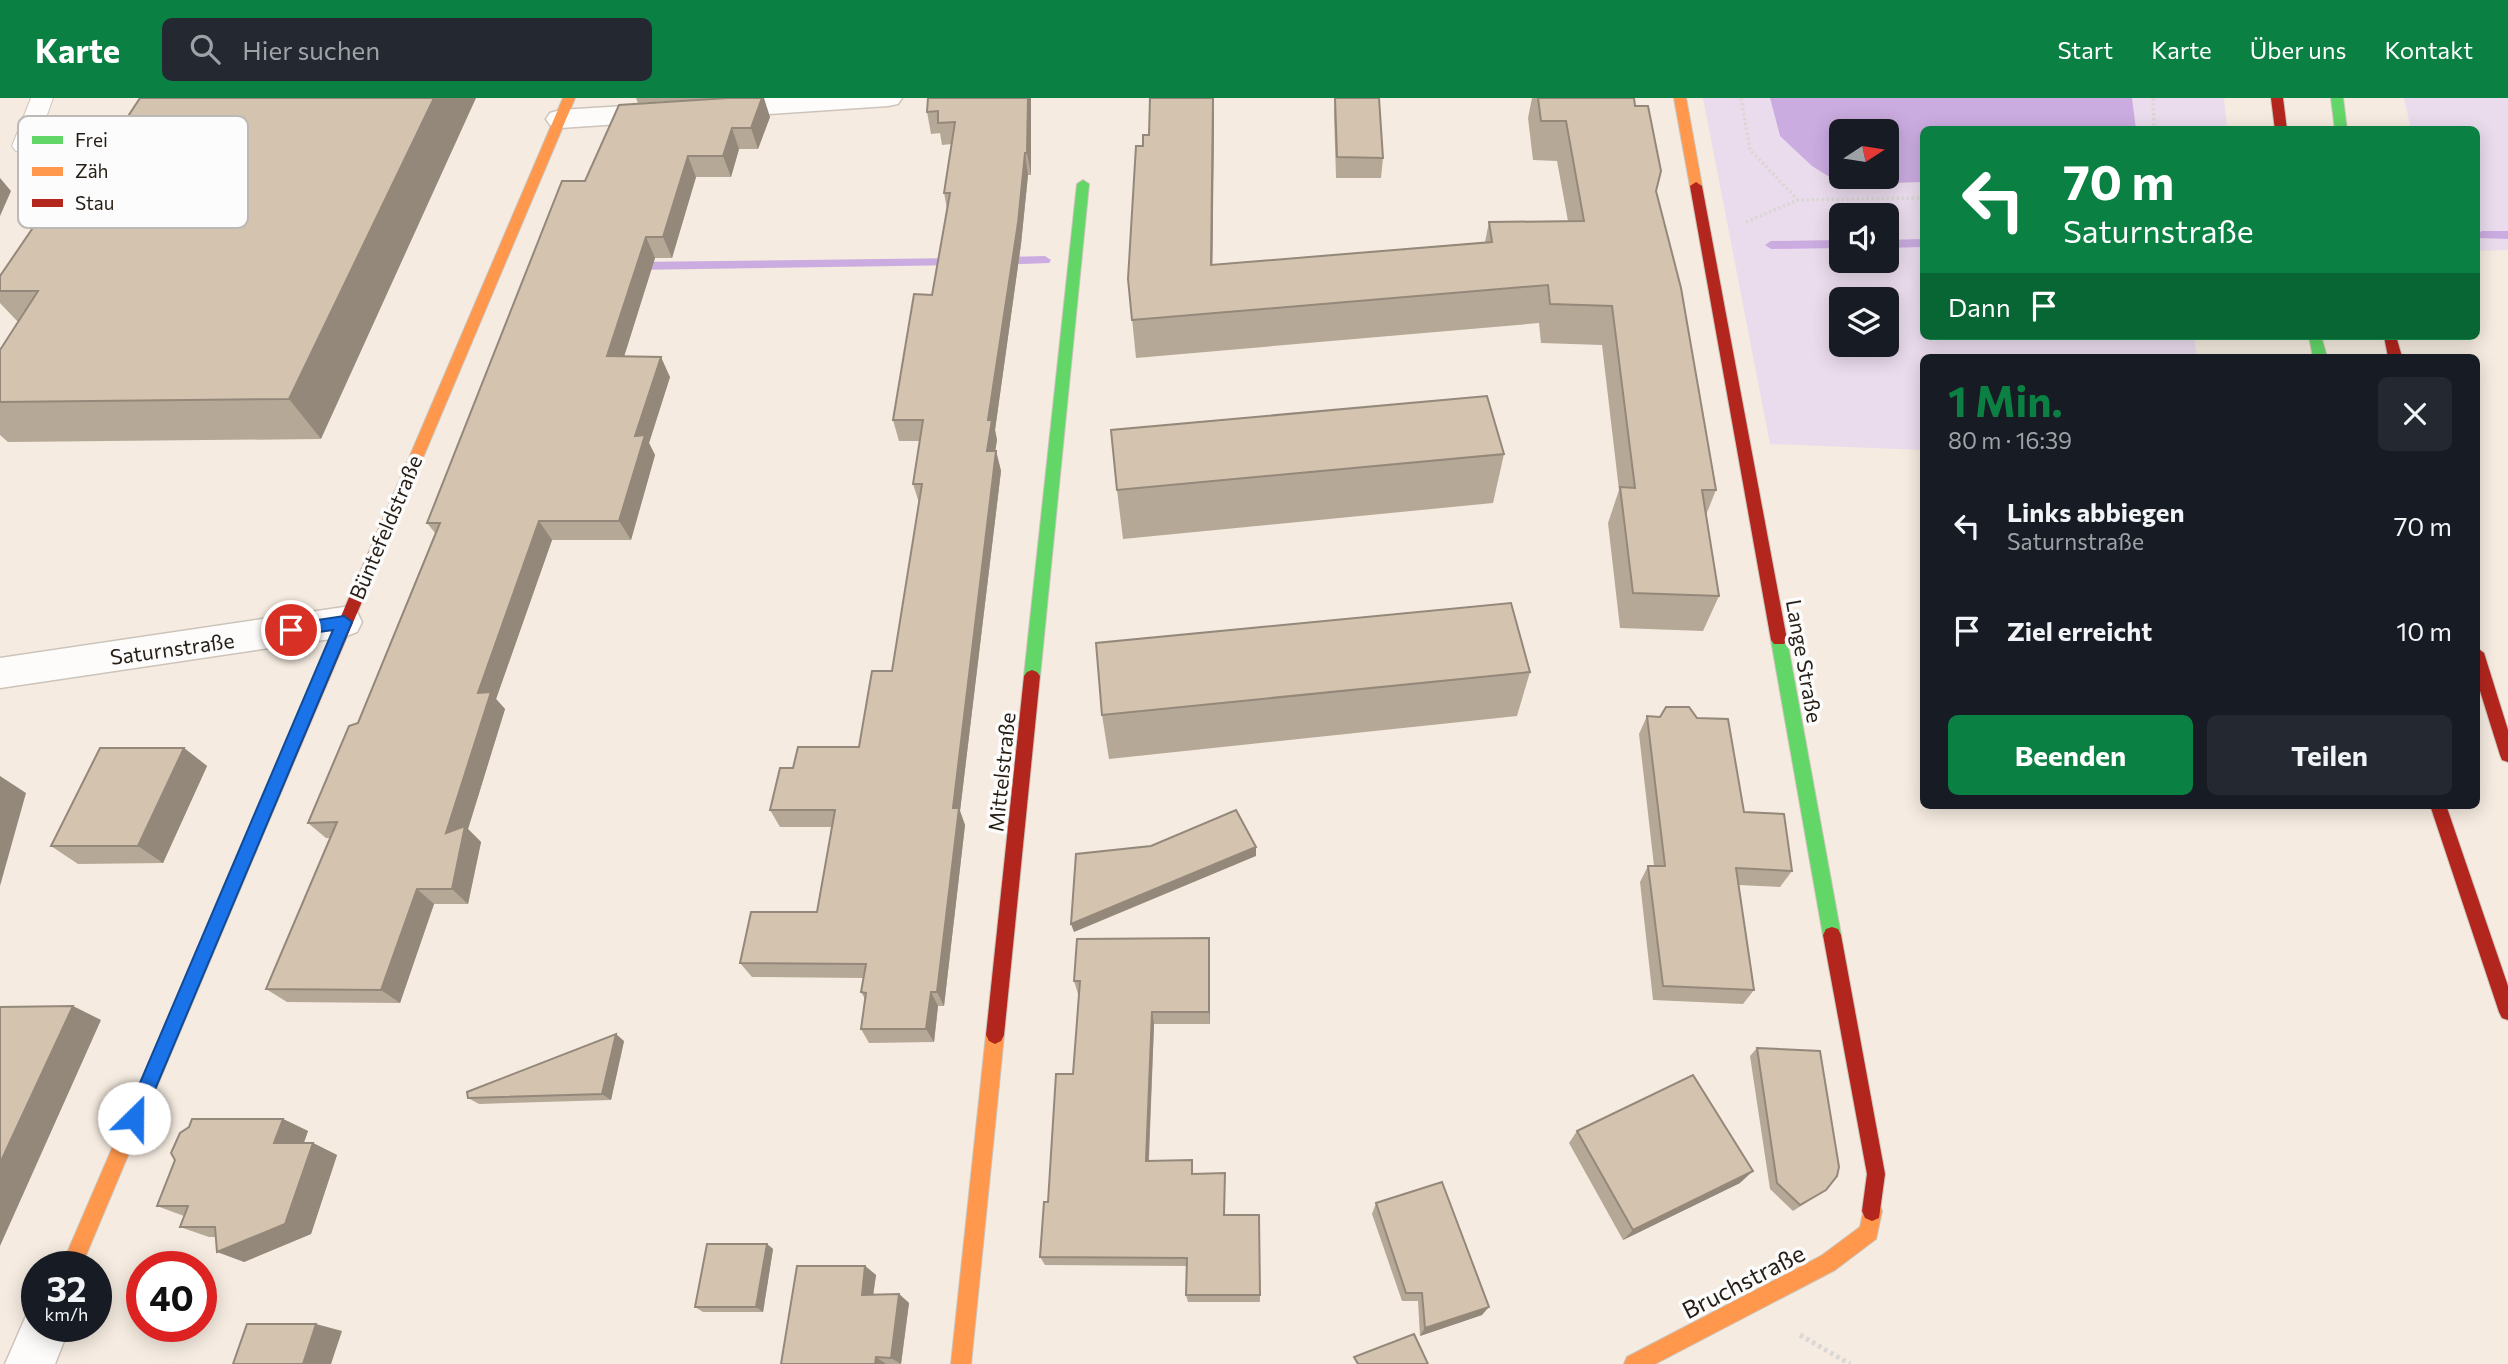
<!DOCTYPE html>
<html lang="de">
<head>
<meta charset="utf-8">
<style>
  body { margin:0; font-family:Commissioner,sans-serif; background:#242831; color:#f1f3f6; height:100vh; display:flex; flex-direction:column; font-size:26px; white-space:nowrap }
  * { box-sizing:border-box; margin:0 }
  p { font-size:23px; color:#9ea1a6 }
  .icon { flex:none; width:38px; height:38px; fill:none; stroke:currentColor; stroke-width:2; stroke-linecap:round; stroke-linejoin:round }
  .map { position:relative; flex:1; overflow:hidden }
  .side { position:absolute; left:1920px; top:256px; width:560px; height:455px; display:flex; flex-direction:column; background:#171b24; border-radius:10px; box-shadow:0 4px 18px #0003 }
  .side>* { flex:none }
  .guide { position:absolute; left:1920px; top:28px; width:560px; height:214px; border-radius:10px; box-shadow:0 4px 18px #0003; background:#0b8043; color:#fff; overflow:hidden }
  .needle { width:46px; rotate:78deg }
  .buttons { position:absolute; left:1829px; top:21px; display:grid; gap:14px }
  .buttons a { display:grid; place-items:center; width:70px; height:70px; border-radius:10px; background:#171b24; box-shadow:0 4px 18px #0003; font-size:35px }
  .speed { position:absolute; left:21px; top:1153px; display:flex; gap:14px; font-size:35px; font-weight:700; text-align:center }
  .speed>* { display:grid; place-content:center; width:91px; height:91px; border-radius:50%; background:#171b24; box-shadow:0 4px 18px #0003; line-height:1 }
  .speed small { font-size:18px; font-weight:400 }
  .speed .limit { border:10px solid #d22; background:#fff; color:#111 }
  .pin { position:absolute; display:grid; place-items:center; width:60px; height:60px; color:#fff; margin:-30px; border:4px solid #fff; border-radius:50%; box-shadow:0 2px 7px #0007 }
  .me { position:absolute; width:77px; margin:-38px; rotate:23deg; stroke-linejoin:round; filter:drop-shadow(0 0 5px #0008) }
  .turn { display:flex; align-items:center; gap:24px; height:147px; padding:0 28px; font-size:32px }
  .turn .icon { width:91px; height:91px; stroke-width:2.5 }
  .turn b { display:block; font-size:49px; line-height:60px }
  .then { display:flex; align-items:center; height:66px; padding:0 28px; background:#0003; gap:14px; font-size:26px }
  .round { display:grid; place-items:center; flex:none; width:74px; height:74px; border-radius:10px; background:#242831 }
  .summary { display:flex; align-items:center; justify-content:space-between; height:119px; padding:0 28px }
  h1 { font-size:42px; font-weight:700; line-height:52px; color:#0b8043 }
  .button { display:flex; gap:14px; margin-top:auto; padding:14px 28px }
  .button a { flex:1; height:80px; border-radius:10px; background:#0b8043; color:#fff; font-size:28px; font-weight:700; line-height:80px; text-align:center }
  .button a+a { background:#242831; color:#f1f3f6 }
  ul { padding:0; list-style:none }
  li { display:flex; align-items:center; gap:21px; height:105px; padding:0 28px }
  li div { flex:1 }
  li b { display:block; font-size:26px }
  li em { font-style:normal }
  header { display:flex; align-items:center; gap:42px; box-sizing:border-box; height:98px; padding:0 35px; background:#0b8043; color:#fff }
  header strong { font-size:33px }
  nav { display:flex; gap:38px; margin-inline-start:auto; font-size:24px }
  .search { width:490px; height:63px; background:#242831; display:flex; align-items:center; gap:18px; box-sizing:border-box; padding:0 24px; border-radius:10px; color:#9ea1a6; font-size:26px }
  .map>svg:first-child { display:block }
</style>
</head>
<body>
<header>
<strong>Karte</strong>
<div class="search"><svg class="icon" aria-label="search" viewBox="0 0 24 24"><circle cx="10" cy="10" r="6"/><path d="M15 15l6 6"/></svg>Hier suchen</div>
<nav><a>Start</a><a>Karte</a><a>Über uns</a><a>Kontakt</a></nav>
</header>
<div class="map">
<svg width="2508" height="1266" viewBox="0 0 2508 1266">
  <rect width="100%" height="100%" fill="#f5ebe0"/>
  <g fill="#ebdced" fill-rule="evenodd">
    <path d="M1703,0H1770L1780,38L1833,81L1866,86L1923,84V238H2194L2197,259H1923V352L1770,346ZM1841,117H1886V163H1841ZM1841,201H1886V247H1841Z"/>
    <path d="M2132,0H2224L2227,31H2136Z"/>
    <path d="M2404,0H2508V152L2476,153V32L2411,31Z"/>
  </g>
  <path fill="#cbace1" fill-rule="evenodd" d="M1770,0H2132L2136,31L1923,32V84L1866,86L1833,81L1812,68L1780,38ZM1841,33H1886V79H1841Z"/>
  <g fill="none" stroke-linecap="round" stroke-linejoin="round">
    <g fill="#cbace1" fill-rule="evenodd">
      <path d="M2482,133H2508V141L2478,140L2476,136Z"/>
      <path d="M1923,141V149L1886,150V142Z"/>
      <path d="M1841,142V150L1771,151L1765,147L1771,143Z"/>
      <path d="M1045,158L1051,162L1049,165L999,167L993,163L999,159Z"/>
      <path d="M960,160L964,161V167L632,172L626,168L632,164Z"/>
    </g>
    <g stroke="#ccc4bb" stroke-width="2">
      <path id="lane" d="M31,0H53L36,48L32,53L24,55L16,53L12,48Z"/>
    </g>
    <g stroke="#ccc4bb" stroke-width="3">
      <g id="street">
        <path d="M755,0H902L898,6L888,8L560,30L550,27L546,21L550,15L560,12Z"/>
        <path d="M344,509L357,514L362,524L357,534L344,539L0,590V560Z"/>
        <path d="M37,1207V1228H70L55,1266H5L29,1211Z"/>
      </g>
    </g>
    <g stroke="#ccc4bb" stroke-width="2">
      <g id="fast">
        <path d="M2331,0H2343L2347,32H2335Z"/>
        <path d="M1083,82L1089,86L1040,578L1037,582H1027L1024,578L1077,86Z"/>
        <path d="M2309,238H2321L2327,259H2313Z"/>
        <path d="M1779,536L1784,538L1787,542L1841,837L1838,843L1832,845L1826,843L1823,837L1771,542L1774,538Z"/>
      </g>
    </g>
    <g stroke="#ccc4bb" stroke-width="2">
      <g id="slow">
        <path d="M563,0H575L411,388L409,392H399L397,388Z"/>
        <path d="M1674,0H1686L1702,88L1696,92L1690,88Z"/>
        <path d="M249,744L255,746L257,751L81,1169H61L241,751L243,746Z"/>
        <path d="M995,928L1001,931L1004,937L971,1266H951L986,937L989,931Z"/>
        <path d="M1872,1103L1879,1106L1882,1113L1876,1141L1835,1172L1655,1266H1624L1627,1259L1821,1158L1860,1129L1865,1106Z"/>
      </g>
    </g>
    <g stroke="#ccc4bb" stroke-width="2">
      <g id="jam">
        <path d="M2271,0H2283L2287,32H2275Z"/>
        <path d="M1696,84L1702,88L1787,542L1784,546H1774L1771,542L1690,88Z"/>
        <path d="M2384,238H2396L2402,259H2388Z"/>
        <path d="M404,383L411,388L257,751L255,756L249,758L243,756L241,751L397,388Z"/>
        <path d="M2476,549L2484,555L2508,632V664L2502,662L2500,657L2476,580Z"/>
        <path d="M1032,572L1037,574L1040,578L1004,937L1001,943L995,946L989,943L986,937L1024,578L1027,574Z"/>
        <path d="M2430,707H2446L2508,888V922L2502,920L2499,914Z"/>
        <path d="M1832,829L1838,831L1841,837L1885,1076L1879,1120L1872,1123L1865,1120L1862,1113L1867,1076L1823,837L1826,831Z"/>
      </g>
    </g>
    <g stroke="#dbd7d4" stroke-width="3.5" stroke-dasharray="2.5 2.5" stroke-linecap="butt">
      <path d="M1741,0L1750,52L1798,102"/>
      <path d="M2153,0L2154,32"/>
      <path d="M1746,124L1798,102L1923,100"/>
    </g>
    <path stroke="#dbd7d4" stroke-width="5" stroke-dasharray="3.5 3.5" stroke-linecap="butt" d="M1800,1237L1850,1266"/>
    <use href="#lane" fill="#fefcfa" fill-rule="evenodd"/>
    <use href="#street" fill="#fefcfa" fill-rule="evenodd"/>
    <use href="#fast" fill="#63d668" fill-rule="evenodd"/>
    <use href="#slow" fill="#ff974d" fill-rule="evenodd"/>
    <use href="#jam" fill="#b3261e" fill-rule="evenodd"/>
  </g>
  <g fill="#b6a896">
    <path d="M140,0L321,341L8,344L0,337V252L18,224L0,205V178L77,96Z"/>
    <path d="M636,0H726L638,5Z"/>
    <path d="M728,0L770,19L758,51H739L731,79H696L672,160H655L624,258L670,279L649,345L655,357L631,442H552L496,601L505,611L468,731L481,744L468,806H434L400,905L287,904L266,891L330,740H326L308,725L358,625L435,435L427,425L585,83Z"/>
    <path d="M1031,0V77H1028L1021,146L995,332L997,342L995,353H996L1001,373L960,713L965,727L944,908H938L934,944L869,945L861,931L865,901L861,894L863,880L752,879L740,865L817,814L832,729H780L770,712L793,670L859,649L892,573L919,405L913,386L920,343H899L893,322L932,197L947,111L944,95L952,46L942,47L940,35L931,36L927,14Z"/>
    <path d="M1213,0L1214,23L1212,167L1485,144L1489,124L1568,123L1557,63L1533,62L1528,20L1532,0H1634L1656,93L1716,392L1706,417L1719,498L1703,533L1620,530L1608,425L1619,392L1602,247L1541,245L1539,225L1136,260L1128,181L1143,48L1149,37Z"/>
    <path d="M1335,0L1383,60L1381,80H1336L1334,16Z"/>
    <path d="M1504,356L1493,405L1123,441L1117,392Z"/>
    <path d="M1530,574L1517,618L1109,661L1102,617Z"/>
    <path d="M1647,618L1744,714L1792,773L1780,789L1739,787L1754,892L1743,906L1653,902L1640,784L1648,768H1654L1639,636Z"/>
    <path d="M184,650L207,668L163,765L78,766L51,748Z"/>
    <path d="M1209,840L1210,926H1154L1149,1063L1225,1085V1117H1259L1260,1204H1188L1186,1197L1187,1168L1045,1167L1040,1159L1073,976L1079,896H1078L1074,883Z"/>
    <path d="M624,943L611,1002L479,1006L468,1000Z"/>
    <path d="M1757,950L1826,1092L1793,1113L1770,1091L1750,958Z"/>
    <path d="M283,1021L308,1033L304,1045H313L337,1057L311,1136L244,1164L216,1139H209L180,1129L184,1118L157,1108L175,1062Z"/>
    <path d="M1577,1033L1740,1085L1623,1142L1569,1045Z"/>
    <path d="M1376,1105L1482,1217L1420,1238L1418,1203H1402L1372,1116Z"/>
    <path d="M767,1146L773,1151L763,1214H703L695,1209Z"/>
    <path d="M865,1168L876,1177L873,1197L899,1196L909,1205L901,1266H781Z"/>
  </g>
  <g fill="#94887a">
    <path d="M434,0H476L321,341L289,301Z"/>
    <path d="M762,0H764L770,19L758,51L751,30Z"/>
    <path d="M1028,0H1031V77L1027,55Z"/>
    <path d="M1213,0L1214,23L1212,205L1211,167Z"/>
    <path d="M732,30L739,51L731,79L723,58Z"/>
    <path d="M1025,55L1028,77L1021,146L995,332L997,342L992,373L987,353L988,322Z"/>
    <path d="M688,58L696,79L672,160L663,139Z"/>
    <path d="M0,80L11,93L0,118Z"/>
    <path d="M646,139L655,160L618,278L607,258Z"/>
    <path d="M661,259L670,279L649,345L655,357L631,442L619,423L635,338Z"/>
    <path d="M996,353L1001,373L960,713L965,727L944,908L937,894L953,710Z"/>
    <path d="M539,423L552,442L496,601L505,611L468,731L481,744L468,806L452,791L446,735L478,595Z"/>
    <path d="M184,650L207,668L163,765L138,748Z"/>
    <path d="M0,678L26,695L0,788Z"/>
    <path d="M1256,749V758L1074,834L1071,826Z"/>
    <path d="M417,791L434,806L400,905L381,892Z"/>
    <path d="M1209,840L1210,853V926L1209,914Z"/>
    <path d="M931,894L938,908L934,944L926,931Z"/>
    <path d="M73,908L101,922L0,1148V1065Z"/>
    <path d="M1152,914L1154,926L1148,1073L1146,1063Z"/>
    <path d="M616,936L624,943L611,1002L602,996Z"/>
    <path d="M283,1021L308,1033L299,1057L274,1045Z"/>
    <path d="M313,1045L337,1057L311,1136L244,1164L217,1154Z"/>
    <path d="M1753,1073L1740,1085L1623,1142L1633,1132Z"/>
    <path d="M767,1146L773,1151L763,1214L756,1209Z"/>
    <path d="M865,1168L876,1177L872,1205L862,1197Z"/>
    <path d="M899,1196L909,1205L901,1266L891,1260Z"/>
    <path d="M1489,1209L1482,1217L1420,1238L1425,1230Z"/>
    <path d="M316,1226L342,1233L331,1266H303Z"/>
    <path d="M876,1259L886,1266H875Z"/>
  </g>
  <g fill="#d4c3ae" stroke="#94887a" stroke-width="2">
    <path d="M140,0H434L289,301L0,304V252L38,193H0V178L56,96H77Z"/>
    <path d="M728,0H762L751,30H732L723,58H688L663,139H646L607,258L661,259L635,338L645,337L619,423H539L478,595L491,594L446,735L465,728L452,791H417L381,892L266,891L337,724L308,725L349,628L358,625L440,425H427L562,83H585L619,7Z"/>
    <path d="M928,0H1028L1027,55H1025L1018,125L988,322H992L987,353H996L953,710H959L937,894H931L926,931H861L866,895L861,894L866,866L740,865L751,814H817L835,712H770L780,670H793L798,649H859L872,573H892L922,386H913L923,322H893L914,196L932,197L950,95H944L955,24L938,25V13L927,14Z"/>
    <path d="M1150,0H1213L1211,167L1492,144L1489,124L1584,123L1566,23H1541L1538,0H1634L1635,8H1648L1661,73L1656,93L1681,190L1716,392H1702L1719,498L1633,495L1620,389L1635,390L1612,208L1550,206L1548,187L1132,222L1128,181L1136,48H1143V37H1149Z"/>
    <path d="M1335,0H1379L1383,60L1337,59Z"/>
    <path d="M1487,298L1504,356L1117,392L1111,332Z"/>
    <path d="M1511,505L1530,574L1102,617L1096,545Z"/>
    <path d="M1666,609H1689L1697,620L1728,621L1744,714L1784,716L1792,773L1736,770L1754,892L1663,888L1648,768H1665L1647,618L1660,619Z"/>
    <path d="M100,650H184L138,748H51Z"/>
    <path d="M1236,712L1256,749L1071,826L1076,756L1151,748Z"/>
    <path d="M1209,840V914H1152L1146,1063L1192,1062V1076L1225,1075L1224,1117H1259L1260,1197H1186L1187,1160L1040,1159L1044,1104H1048L1056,976H1073L1080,883H1074L1077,841Z"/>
    <path d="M73,908L0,1065V909Z"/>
    <path d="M616,936L602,996L468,1000L467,994Z"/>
    <path d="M1757,950L1820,953L1839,1069L1837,1078L1826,1092L1800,1107L1777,1085Z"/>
    <path d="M1693,977L1753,1073L1633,1132L1577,1033Z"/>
    <path d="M192,1021H283L274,1045H313L285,1126L217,1154L215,1129H180L188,1108H157L175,1062L171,1055L180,1035L189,1029Z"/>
    <path d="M1442,1084L1489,1209L1425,1230L1422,1195H1406L1376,1105Z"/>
    <path d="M707,1146H767L756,1209H695Z"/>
    <path d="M797,1168H865L862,1197L899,1196L891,1260L876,1259L875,1266H781Z"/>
    <path d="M247,1226H316L303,1266H233Z"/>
    <path d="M1414,1236L1428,1266H1358L1354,1259Z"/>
  </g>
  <path fill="#1a73e8" stroke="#114b97" stroke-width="2" d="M344,518L352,524L140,1027L134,1030L127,1027L125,1020L333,532L291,538L283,532L291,526Z"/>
  <g text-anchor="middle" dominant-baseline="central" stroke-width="7" stroke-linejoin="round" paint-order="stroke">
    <g font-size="21" fill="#261e15" stroke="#fcfcfc">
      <text transform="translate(385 429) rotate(-67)">Büntefeldstraße</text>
      <text transform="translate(172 550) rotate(-8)">Saturnstraße</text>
      <text transform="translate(1805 563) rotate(80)">Lange Straße</text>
      <text transform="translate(1001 674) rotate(-84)">Mittelstraße</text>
    </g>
    <g font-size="24" fill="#261e15" stroke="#fcfcfc">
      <text transform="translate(1743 1183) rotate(-27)">Bruchstraße</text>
    </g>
  </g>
  <rect x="18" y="18" width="230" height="112" rx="10" fill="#fcfcfc" stroke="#bcb9b7" stroke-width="2"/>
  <rect x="32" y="38" width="31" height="8" fill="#63d668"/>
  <rect x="32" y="69" width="31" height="9" fill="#ff974d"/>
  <rect x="32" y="101" width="31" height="8" fill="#b3261e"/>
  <g font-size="19" fill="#261e15">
    <text x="75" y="49">Frei</text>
    <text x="75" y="80">Zäh</text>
    <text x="75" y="112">Stau</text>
  </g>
</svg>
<div class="buttons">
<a><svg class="needle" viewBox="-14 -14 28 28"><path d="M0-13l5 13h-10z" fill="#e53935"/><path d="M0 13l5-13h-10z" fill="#9ea1a6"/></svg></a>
<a><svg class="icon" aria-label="sound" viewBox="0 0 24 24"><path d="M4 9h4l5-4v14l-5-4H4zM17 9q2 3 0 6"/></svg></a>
<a><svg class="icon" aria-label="layers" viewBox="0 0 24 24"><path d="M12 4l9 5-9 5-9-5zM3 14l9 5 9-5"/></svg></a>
</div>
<div class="speed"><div>32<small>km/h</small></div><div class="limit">40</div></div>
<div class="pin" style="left:291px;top:532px;background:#d93025"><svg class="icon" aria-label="arrive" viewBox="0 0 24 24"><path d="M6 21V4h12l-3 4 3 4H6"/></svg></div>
<svg class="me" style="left:134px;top:1020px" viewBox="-20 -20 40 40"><circle r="19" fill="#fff"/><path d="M0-13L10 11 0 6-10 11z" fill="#1a73e8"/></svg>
<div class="guide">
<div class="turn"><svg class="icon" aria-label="left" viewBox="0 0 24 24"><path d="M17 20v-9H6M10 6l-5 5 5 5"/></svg><div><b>70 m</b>Saturnstraße</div></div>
<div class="then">Dann<svg class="icon" aria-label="arrive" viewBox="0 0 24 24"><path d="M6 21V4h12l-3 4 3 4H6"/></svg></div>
</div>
<section class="side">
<div class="summary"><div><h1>1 Min.</h1><p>80 m · 16:39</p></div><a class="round"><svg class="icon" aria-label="close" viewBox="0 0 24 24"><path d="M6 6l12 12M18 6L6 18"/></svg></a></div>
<ul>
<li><svg class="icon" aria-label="left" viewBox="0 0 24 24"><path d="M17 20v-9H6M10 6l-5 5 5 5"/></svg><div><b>Links abbiegen</b><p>Saturnstraße</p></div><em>70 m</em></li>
<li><svg class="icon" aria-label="arrive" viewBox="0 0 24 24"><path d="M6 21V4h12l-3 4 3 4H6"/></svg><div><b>Ziel erreicht</b></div><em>10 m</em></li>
</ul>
<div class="button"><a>Beenden</a><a>Teilen</a></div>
</section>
</div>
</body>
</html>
